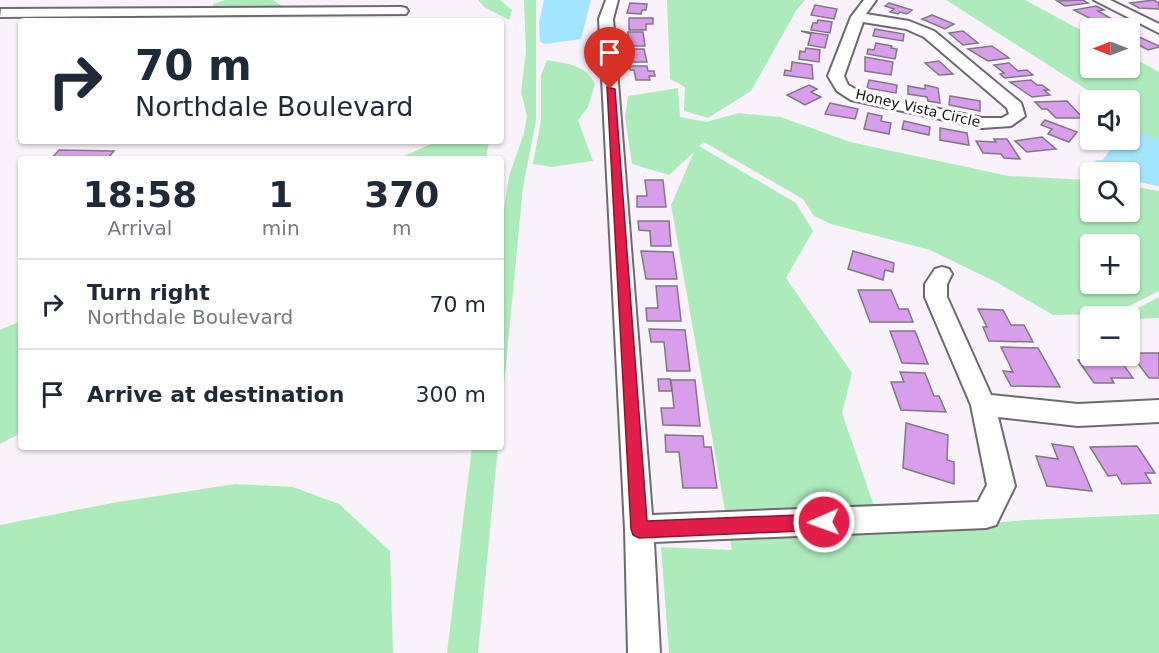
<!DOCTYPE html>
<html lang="en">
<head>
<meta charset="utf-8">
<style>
  body { margin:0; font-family:"DejaVu Sans",sans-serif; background:#f2f2f3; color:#1f2937; height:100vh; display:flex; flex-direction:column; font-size:22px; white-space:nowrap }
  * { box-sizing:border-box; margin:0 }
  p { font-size:20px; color:#747a83 }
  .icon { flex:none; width:33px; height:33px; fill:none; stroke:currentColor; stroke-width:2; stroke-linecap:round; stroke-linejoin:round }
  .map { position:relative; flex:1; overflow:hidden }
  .sheet { position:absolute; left:18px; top:156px; width:486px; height:294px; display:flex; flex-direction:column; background:#fff; border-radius:6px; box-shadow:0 2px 4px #0004 }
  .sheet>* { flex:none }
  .banner { position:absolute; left:18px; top:18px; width:486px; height:126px; border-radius:6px; box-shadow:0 2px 4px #0004; background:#fff; color:#1f2937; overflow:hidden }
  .needle { width:39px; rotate:270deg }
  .buttons { position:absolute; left:1080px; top:18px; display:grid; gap:12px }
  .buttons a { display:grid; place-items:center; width:60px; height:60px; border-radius:6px; background:#fff; box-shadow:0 2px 4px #0004; font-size:30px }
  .pin { position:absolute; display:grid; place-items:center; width:51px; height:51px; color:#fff; margin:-62px -26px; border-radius:50% 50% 50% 0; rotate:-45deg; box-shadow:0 0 6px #0007 }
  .pin .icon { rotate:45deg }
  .me { position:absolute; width:66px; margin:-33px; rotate:268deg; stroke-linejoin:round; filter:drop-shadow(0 0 4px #0008) }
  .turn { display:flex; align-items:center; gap:21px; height:126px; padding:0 18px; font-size:27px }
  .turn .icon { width:78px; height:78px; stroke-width:2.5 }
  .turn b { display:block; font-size:42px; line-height:51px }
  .eta { display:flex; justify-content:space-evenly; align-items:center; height:102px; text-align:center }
  .eta b { font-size:36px; font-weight:700; line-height:42px }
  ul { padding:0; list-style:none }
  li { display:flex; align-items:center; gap:18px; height:90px; padding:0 18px; border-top:2px solid #e0e1e3 }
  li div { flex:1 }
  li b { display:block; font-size:22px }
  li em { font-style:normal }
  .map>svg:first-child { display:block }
</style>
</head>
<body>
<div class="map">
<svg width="1159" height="653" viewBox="0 0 1159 653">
  <rect width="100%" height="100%" fill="#f9f2fb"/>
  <g fill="#aeebbb" fill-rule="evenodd">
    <path d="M225,0H273L285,8L212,10L213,4Z"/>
    <path d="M478,0H500L512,10L509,20L484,7Z"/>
    <path d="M524,0H536V121L523,187L501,417V228L509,176L524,133L527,116L521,92L526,51Z"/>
    <path d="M667,0H805L796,11L751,91L708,118L684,111L685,87L670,79Z"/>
    <path d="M946,0H1025L1090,35V68H1130V56L1159,72V186L1130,180V172C1115,172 1101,176 1094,161L1103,160L1117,140L1133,138L1130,130V100H1103Z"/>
    <path d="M547,60C567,64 586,64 595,84L588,107L578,120L593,161L552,167L533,164L541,120V75Z"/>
    <path d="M678,88L680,117L706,122L739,113L781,117L850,142L1009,176L1090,180V212H1130V186L1159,191V291L1113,314L1053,315L998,283L930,250L831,224L814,216L803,199L704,142L699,146L796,203L813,231L786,278L852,373L842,413L883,532L1027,520L1159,514V653H669L661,547L732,550L671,205L694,152L669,175L632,164L625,117L628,96ZM1090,244H1130V284H1090Z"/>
    <path d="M438,141H489L486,159H397Z"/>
    <path d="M1159,297V318L1130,319V316H1123Z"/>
    <path d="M21,321V433L0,444V330Z"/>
    <path d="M472,447H498L478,653H447Z"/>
    <path d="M235,484L293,487L339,504L390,551L393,653H0V525L112,503Z"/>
  </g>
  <g fill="#a2e5fc">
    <path d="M544,0H591L581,39L545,44L540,42L539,23Z"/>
    <path d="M1144,134L1159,139V186L1130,180V172C1115,172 1101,176 1094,161L1103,160L1117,140H1130Z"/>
  </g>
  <g fill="#d99eeb" stroke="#7f7881" stroke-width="1.5">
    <path d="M1083,0L1088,3L1065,6L1057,1Z"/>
    <path d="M1154,0L1159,3V9L1139,8L1130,3Z"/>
    <path d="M630,3L647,4L646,10H642L641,14L627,13Z"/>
    <path d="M889,3L912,10L907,14L900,12L898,14L890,12L894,9L885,6Z"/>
    <path d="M815,5L837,9L834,19L811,15Z"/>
    <path d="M1096,6L1104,10L1098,11L1110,18L1095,21L1074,10Z"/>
    <path d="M932,15L954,24L945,29L922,19Z"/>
    <path d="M629,18H653V24H646V30H629Z"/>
    <path d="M818,20L832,22L830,33L811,30L813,23H817Z"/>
    <path d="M1112,21L1125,28H1110L1100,23Z"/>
    <path d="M875,29L904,34L903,41L873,36Z"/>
    <path d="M801,31L828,35L825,48L808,45L811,34Z"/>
    <path d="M963,31L978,43L963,45L949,33Z"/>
    <path d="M628,32H643L645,46H629Z"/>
    <path d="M1137,36L1159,46V47L1148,50L1130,40V37Z"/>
    <path d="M876,43L892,46L891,48L897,49L895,59L867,54L868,49L874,50Z"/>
    <path d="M992,46L1009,58L988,61L968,49Z"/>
    <path d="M806,48L820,50L819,62L799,59L800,51L805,52Z"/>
    <path d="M628,49H644L647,62H630Z"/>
    <path d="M865,57L893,62L891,75L865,71Z"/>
    <path d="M939,61L953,74L939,75L925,63Z"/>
    <path d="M792,62L812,65L813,79L784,75L785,70L791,71Z"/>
    <path d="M1009,63L1018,71L1027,70L1033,75L1005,78L1000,74L1004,73L994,65Z"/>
    <path d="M629,66H647L648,71H654L655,76H649L650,80H636L634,70H630Z"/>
    <path d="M869,80L897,85L896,93L867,88Z"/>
    <path d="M1031,80L1037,85H1042L1049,90H1044L1050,95L1032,97L1010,82Z"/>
    <path d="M809,85L817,89L811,92L821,97L805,105L787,95Z"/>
    <path d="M925,85L938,88L940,103L928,101L927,97L908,94V86L925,89Z"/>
    <path d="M950,96L980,101V111L949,105Z"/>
    <path d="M1067,101L1083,118H1056L1047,109H1042L1035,102Z"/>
    <path d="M830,103L858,109L855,119L825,114Z"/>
    <path d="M868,113L882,116L881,121L891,123L889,134L864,129Z"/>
    <path d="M1045,120L1077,132L1069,142L1048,134L1052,129L1041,125Z"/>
    <path d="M904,121L930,127L929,135L902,129Z"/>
    <path d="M940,128L967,133L969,145L940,140Z"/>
    <path d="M1042,137L1056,149L1027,152L1015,141Z"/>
    <path d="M994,139H1007L1020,159L1004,158L1001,154L983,153L976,141L996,142Z"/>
    <path d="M59,150L114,151L107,159H51Z"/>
    <path d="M645,180H663L666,207H637V196H647Z"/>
    <path d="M638,221H669L671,246H651L650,231L639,230Z"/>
    <path d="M641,251L673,252L677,279H646Z"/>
    <path d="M853,251L894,263L893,272L885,270L883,280L848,269Z"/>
    <path d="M656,286H677L681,321H647L646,308H658Z"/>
    <path d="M858,290H891L899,309H908L913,322H870Z"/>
    <path d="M978,309L1003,310L1011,325H1024L1033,342L989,341L983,327H987Z"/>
    <path d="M649,329L685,330L690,371H667L664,342H651Z"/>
    <path d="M890,331H915L928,364L902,363Z"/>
    <path d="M1001,347L1038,348L1060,387L1011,386L1003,371L1013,372Z"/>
    <path d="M1130,353H1159V378H1149Z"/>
    <path d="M1093,357H1118L1133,378H1111L1114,383H1094L1078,360H1094Z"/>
    <path d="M900,372L925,373L934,396H939L946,412L901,410L891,382H904Z"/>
    <path d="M658,379H670L672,391H659Z"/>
    <path d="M671,380H695L700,426L663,425L661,408H674Z"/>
    <path d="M906,423L948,435L947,460L954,462V484L903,468Z"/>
    <path d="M665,435L703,436L704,447H711L717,488H683L679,452H666Z"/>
    <path d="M1052,444L1073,447L1092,491L1047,486L1036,456L1058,459Z"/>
    <path d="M1137,446L1155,473H1145L1151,483L1122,484L1117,475L1108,476L1090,447Z"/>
  </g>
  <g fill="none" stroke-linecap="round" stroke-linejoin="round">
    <g stroke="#6f6971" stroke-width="4">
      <g id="minor">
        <path d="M606,0H618L613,19L652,515L978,502L987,485L971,405L925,297V284L935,269L942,267L949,269L952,274L947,284V297L991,395L1078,404L1159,400V422L1078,426L998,417L1015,486L996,525L986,528L654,542L660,653H628L625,529L599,19Z"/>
        <path d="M864,0H876L866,14L909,21L934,31L1021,103L1025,116L1011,126L982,128L851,100L837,91L828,76L851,17ZM863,22L906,29L924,37L1007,108L1009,114L1002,118H982L862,93L848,85L844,76Z"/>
        <path d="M1094,0H1110L1159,24V33Z"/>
        <path d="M401,7L406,8L408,11L406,14L0,17L1,9Z"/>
      </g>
    </g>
    <use href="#minor" fill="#fff" fill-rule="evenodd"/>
  </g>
  <path fill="#e11d48" stroke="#92132f" stroke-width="1.5" d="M607,87L615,89L647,521L824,514L830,516L833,522L830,528L824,530L639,538L633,535L631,529Z"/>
  <g text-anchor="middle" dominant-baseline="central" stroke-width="6" stroke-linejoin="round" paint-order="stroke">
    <g font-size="14" fill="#131114" stroke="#fff">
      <text transform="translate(918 108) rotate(13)">Honey Vista Circle</text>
    </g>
  </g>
</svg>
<div class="buttons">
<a><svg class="needle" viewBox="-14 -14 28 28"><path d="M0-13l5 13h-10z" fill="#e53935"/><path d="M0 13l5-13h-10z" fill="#747a83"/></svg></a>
<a><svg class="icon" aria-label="sound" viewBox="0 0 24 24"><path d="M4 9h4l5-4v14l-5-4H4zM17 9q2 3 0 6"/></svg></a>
<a><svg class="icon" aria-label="search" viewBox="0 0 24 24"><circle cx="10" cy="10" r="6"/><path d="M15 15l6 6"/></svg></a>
<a>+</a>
<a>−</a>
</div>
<div class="pin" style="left:610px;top:89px;background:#d93025"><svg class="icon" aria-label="arrive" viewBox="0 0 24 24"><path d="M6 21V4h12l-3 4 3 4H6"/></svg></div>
<svg class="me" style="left:824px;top:522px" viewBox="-20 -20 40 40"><circle r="17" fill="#e11d48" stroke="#fff" stroke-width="3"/><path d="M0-11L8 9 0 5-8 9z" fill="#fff"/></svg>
<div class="banner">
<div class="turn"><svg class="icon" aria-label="right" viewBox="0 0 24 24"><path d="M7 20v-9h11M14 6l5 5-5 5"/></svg><div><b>70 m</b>Northdale Boulevard</div></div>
</div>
<section class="sheet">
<div class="eta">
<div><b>18:58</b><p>Arrival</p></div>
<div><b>1</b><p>min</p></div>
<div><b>370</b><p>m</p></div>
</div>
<ul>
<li><svg class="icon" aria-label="right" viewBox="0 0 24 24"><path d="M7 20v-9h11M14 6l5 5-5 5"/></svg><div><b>Turn right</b><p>Northdale Boulevard</p></div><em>70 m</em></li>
<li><svg class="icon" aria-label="arrive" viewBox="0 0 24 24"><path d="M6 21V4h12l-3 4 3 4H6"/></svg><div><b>Arrive at destination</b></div><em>300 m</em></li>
</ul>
</section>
</div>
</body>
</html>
